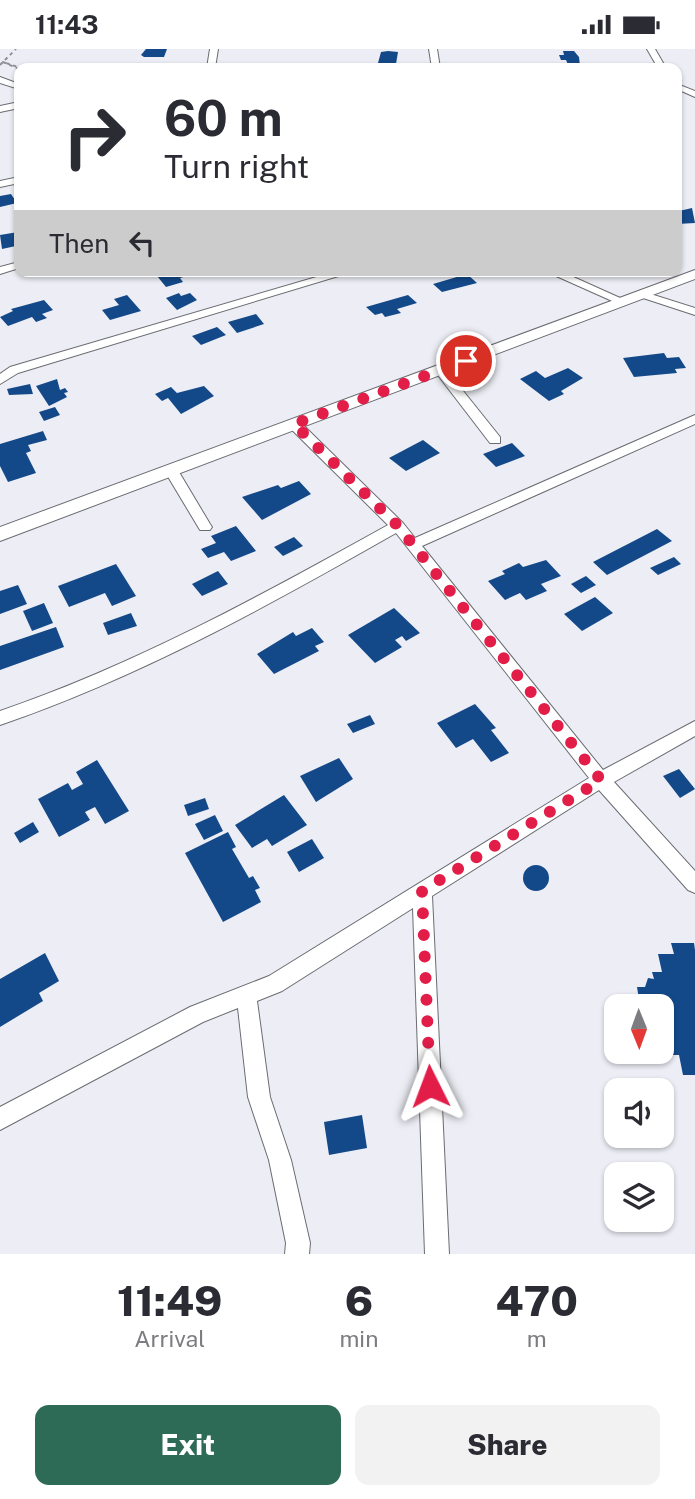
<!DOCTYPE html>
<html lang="en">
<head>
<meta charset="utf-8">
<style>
  body { margin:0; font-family:"Public Sans",sans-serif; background:#f2f2f3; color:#2b2b33; height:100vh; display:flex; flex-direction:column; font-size:26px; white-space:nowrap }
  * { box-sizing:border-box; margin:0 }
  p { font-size:23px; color:#7c7c81 }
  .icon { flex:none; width:38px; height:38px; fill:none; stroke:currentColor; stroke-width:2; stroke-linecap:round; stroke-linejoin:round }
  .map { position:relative; height:1205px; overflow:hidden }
  .panel { display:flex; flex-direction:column; background:#fff; flex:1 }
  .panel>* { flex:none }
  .guide { position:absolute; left:14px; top:14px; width:668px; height:214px; border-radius:14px; box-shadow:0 2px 5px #0004; background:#fff; color:#2b2b33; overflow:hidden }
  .needle { width:46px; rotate:179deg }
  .controls { position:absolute; left:604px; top:945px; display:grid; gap:14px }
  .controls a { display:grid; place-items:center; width:70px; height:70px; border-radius:14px; background:#fff; box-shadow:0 2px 5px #0004; font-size:35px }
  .pin { position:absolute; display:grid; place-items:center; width:60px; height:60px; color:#fff; margin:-30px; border:4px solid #fff; border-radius:50%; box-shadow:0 2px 7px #0007 }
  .me { position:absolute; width:77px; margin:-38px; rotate:357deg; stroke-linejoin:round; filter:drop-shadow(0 0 5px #0008) }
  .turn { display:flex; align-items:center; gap:24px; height:147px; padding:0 35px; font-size:32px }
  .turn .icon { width:91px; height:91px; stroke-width:2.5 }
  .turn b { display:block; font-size:49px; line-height:60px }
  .then { display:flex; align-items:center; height:66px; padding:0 35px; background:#0003; gap:14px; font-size:26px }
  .eta { display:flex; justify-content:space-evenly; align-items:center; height:119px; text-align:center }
  .eta b { font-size:42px; font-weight:800; line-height:49px }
  .action { display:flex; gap:14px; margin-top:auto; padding:14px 35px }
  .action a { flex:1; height:80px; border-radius:14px; background:#2e6b57; color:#fff; font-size:28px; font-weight:800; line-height:80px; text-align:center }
  .action a+a { background:#f2f2f3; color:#2b2b33 }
  .status { display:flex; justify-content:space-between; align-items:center; height:49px; padding:0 35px; background:#fff; direction:ltr }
  .status svg { height:19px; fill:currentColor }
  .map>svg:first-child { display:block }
</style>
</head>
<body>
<div class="status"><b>11:43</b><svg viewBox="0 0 49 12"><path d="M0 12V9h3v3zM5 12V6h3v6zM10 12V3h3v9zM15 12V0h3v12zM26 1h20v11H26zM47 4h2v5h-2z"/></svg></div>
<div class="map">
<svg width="695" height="1205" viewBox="0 0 695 1205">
  <rect width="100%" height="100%" fill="#edeef5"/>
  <g fill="#144989">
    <path d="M146,0H167L164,8H144L141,6Z"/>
    <path d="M388,2L398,3L396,15L378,14L381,3Z"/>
    <path d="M563,2H574L579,8L580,17L569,18L566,11H561L559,6H564Z"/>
    <path d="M11,145L17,154L0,158V147Z"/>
    <path d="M692,159L695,174L677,175L679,162Z"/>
    <path d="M18,183L19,194L15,195L16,197L2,200L0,186Z"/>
    <path d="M153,222H201V223L180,229L183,233L166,238Z"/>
    <path d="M467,225L477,234L442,243L433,235Z"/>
    <path d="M179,244L181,247L190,244L197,251L177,261L166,249Z"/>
    <path d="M127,246L141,262L110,271L102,261L119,256L114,250Z"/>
    <path d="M408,246L417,254L397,260L401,264L385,268L382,264L375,266L366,258Z"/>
    <path d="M44,251L53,261L42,265L47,269L36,273L32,268L8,277L0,268L13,262L11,260Z"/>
    <path d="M256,265L264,275L237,284L228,273Z"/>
    <path d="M217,278L226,286L201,296L192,287Z"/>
    <path d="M664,304L667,309L679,308L686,319L675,320L677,324L634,328L623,309Z"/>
    <path d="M568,319L583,329L561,342L564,345L549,352L520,330L536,322L545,329Z"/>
    <path d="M57,330L60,341L65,339L68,343L64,344L67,348L49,357L36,337Z"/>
    <path d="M30,335L33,345L9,346L7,340Z"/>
    <path d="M204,337L214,347L181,365L168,349L162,352L155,345L171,338L177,344Z"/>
    <path d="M55,358L60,366L44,372L39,363Z"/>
    <path d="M43,382L47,391L28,396L31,402L26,404L36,424L8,433L0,417V395Z"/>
    <path d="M423,391L440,404L406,422L389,409Z"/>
    <path d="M512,394L525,407L496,418L483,405Z"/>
    <path d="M299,432L311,445L262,471L242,448L278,436L281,439Z"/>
    <path d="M236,477L256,502L231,512L224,503L208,509L201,500L216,494L211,487Z"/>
    <path d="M657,480L672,492L607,526L593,513Z"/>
    <path d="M294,488L303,497L283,507L274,498Z"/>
    <path d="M674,508L681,515L658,526L650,519Z"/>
    <path d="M546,511L561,527L541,535L547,542L526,551L520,544L505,551L488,532L505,525L502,522L519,514L523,518Z"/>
    <path d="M116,515L136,547L112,557L105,544L69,558L58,537Z"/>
    <path d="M218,522L228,535L202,547L192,535Z"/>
    <path d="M586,527L596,536L581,544L571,535Z"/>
    <path d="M18,536L27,555L0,565V542Z"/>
    <path d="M595,548L613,564L582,582L564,565Z"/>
    <path d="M44,554L53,574L32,582L23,562Z"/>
    <path d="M394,559L420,584L406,592L402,587L395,591L402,598L375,614L348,586Z"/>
    <path d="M131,564L137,577L108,586L103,574Z"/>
    <path d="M56,578L64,598L0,621V597Z"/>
    <path d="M312,579L324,593L315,597L319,602L274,625L257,605L293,583L296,587Z"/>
    <path d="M475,655L496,679L491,681L509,704L491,713L473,690L456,699L437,674Z"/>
    <path d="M370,666L375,675L353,684L347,675Z"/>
    <path d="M339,709L353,730L316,753L300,727Z"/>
    <path d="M97,711L129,762L105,775L95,758L85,763L90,771L59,788L38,750L68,734L72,741L83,735L76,723Z"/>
    <path d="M679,720L695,740L680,749L663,727Z"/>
    <path d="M284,746L307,776L272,797L267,790L252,799L235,776Z"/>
    <path d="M205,749L209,760L188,767L184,756Z"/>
    <path d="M215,766L223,782L204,791L195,775Z"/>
    <path d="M33,773L39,783L20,794L14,784Z"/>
    <path d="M228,783L236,798L232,800L249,829L253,827L260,839L255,841L261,853L223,873L185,804Z"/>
    <path d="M312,790L324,809L299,823L287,803Z"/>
    <circle cx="536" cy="829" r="13"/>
    <path d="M671,894H694L695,901V1026H683L679,1006H666L662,957H640L637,938H645L648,929L654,930L652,923H662L658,905H674Z"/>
    <path d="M45,904L59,932L39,944L43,952L0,978V930Z"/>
    <path d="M362,1066L367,1099L329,1106L324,1073Z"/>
  </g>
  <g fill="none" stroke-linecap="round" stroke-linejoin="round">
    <g stroke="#6b6c72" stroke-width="2">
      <g id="minor">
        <path d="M210,0H218L215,19H207Z"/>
        <path d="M429,0H437L440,19H432Z"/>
        <path d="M647,0H655L666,19H658Z"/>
        <path d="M0,28L19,35V40L0,34Z"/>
        <path d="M677,35L695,42V48L677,40Z"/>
        <path d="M19,53V59L0,63V57Z"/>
        <path d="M19,128V134L0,138V132Z"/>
        <path d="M19,213V219L0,225V218Z"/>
        <path d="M337,222H355L18,324L0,335V325L10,318Z"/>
        <path d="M545,222H560L629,253L619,255Z"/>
        <path d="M641,242L695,259V266L637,247L635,245Z"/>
        <path d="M440,317L444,318L500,388V394H490L434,321Z"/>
        <path d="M695,366V375L422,497L603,721L695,672V687L614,733L695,822V844L688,841L599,741L432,847L449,1205H425L413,859L282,942L257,952L270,1048L291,1111L310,1194L309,1205H285L286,1194L269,1111L248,1048L238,959L203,973L0,1081V1058L190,958L269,927L589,729L396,484C268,557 140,628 0,676V662C137,615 262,546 388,476L289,378V372H299L403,474L415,489Z"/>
        <path d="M171,417L176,418L210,475L212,478L210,481H200L164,421Z"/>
      </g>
    </g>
    <g stroke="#6b6c72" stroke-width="2">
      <path id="tertiary" d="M695,221V230L0,492V478Z"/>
    </g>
    <g stroke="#8f9095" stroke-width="2" stroke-dasharray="3.5 3.5" stroke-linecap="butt">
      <path d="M0,16L16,0"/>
      <path d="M19,20L3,13L21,19"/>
    </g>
    <use href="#minor" fill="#fff" fill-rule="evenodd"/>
    <use href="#tertiary" fill="#fff" fill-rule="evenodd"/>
  </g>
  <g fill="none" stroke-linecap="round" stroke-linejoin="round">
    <path stroke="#e11d48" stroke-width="12" stroke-dasharray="0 21.6" d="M430,1037L422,842L601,731L398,477L294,375L466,312"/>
  </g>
</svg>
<div class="controls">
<a><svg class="needle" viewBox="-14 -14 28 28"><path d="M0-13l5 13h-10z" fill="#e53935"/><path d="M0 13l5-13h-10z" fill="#7c7c81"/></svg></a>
<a><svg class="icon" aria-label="sound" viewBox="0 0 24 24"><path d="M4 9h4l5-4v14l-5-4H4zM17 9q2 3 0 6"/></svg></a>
<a><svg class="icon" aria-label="layers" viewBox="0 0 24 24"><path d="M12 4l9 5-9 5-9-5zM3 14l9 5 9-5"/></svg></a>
</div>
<div class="pin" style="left:466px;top:312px;background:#d93025"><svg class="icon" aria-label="arrive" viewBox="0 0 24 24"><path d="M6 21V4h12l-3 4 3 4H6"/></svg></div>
<svg class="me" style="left:430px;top:1037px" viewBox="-20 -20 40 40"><path d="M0-17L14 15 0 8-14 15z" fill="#e11d48" stroke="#fff" stroke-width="4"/></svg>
<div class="guide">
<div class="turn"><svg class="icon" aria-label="right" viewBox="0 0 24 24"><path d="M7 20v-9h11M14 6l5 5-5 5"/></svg><div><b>60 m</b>Turn right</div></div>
<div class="then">Then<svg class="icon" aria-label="left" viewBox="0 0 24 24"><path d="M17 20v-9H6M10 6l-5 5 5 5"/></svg></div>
</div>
</div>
<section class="panel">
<div class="eta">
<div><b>11:49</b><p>Arrival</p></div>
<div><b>6</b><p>min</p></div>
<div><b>470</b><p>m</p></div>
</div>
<div class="action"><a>Exit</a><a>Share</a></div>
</section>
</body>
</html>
